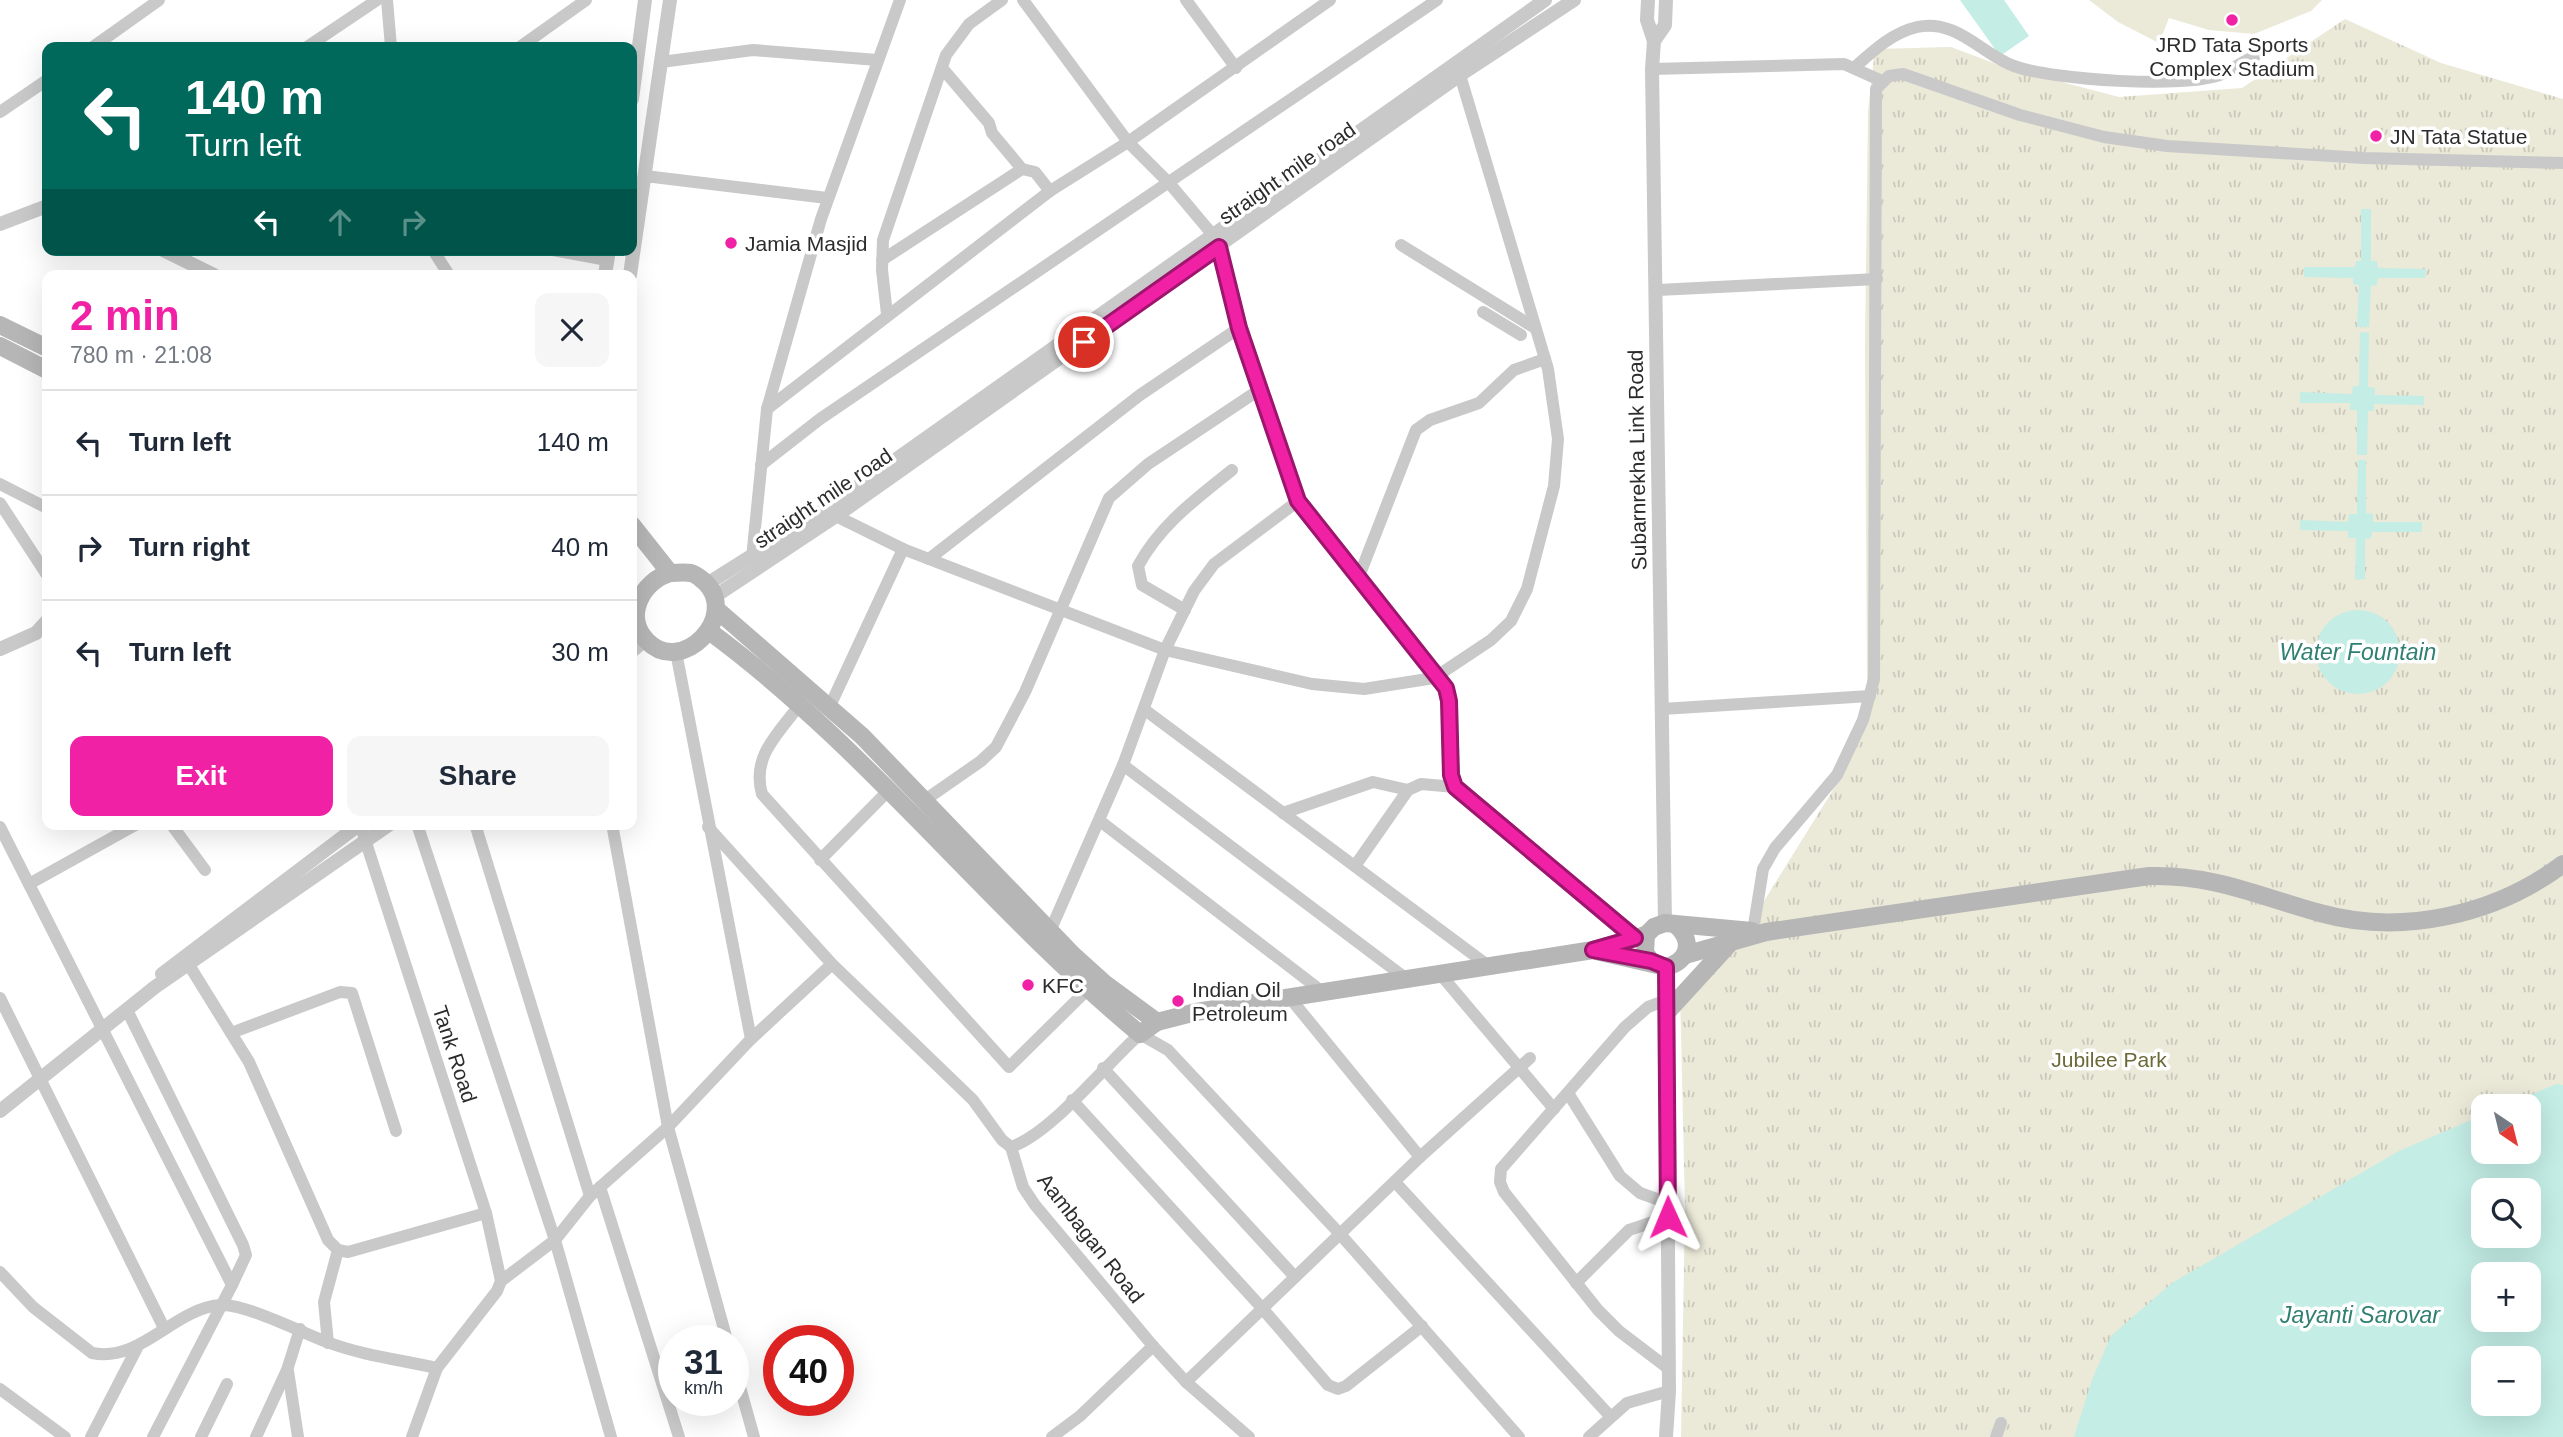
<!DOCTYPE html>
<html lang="en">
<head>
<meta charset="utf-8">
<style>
  body { margin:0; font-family:Arial,sans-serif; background:#f6f6f7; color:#1f2937; height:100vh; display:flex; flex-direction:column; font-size:26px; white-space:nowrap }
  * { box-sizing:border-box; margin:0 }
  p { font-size:23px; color:#747a83 }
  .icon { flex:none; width:38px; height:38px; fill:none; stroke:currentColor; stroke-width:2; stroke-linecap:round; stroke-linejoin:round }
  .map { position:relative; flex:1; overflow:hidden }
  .details { position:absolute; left:42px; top:270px; width:595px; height:560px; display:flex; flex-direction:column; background:#fff; border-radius:14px; box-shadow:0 7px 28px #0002 }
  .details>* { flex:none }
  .banner { position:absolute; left:42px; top:42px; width:595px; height:214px; border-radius:14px; box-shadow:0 7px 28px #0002; background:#00695c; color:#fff; overflow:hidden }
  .needle { width:46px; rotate:145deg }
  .buttons { position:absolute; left:2471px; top:1094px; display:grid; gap:14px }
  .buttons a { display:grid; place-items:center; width:70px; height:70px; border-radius:14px; background:#fff; box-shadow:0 7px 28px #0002; font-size:35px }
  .speed { position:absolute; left:658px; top:1325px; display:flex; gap:14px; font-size:35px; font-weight:700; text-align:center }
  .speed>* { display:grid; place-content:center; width:91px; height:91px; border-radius:50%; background:#fff; box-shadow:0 7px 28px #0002; line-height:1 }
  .speed small { font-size:18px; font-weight:400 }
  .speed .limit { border:10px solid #d22; background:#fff; color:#111 }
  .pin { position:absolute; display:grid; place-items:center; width:60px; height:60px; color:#fff; margin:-30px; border:4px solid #fff; border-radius:50%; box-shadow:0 2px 7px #0007 }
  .me { position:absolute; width:77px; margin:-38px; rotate:359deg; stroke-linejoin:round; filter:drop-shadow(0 0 5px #0008) }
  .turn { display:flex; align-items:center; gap:24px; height:147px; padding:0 28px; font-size:32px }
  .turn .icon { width:91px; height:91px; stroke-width:2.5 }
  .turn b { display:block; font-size:49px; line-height:60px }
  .lanes { display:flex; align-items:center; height:66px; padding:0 28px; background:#0003; justify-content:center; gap:35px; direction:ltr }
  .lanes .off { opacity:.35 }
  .round { display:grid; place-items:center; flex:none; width:74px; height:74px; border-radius:14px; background:#f6f6f7 }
  .summary { display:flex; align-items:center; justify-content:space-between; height:119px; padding:0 28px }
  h1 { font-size:42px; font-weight:600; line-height:52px; color:#f121a6 }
  .primary-button { display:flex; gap:14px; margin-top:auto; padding:14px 28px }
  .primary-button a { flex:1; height:80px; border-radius:14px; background:#f121a6; color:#fff; font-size:28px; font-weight:600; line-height:80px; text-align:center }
  .primary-button a+a { background:#f6f6f7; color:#1f2937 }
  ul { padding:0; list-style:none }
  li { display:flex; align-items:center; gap:21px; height:105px; padding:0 28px; border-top:2px solid #e0e1e3 }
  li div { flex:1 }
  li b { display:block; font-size:26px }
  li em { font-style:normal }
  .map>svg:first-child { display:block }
</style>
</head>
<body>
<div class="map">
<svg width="2563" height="1437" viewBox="0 0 2563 1437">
  <defs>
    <pattern id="park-tufts" width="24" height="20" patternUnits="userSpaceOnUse" patternTransform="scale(1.75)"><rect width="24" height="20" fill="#ebe9d8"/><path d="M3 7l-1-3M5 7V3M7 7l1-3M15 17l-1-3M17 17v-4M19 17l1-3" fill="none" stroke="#cac8ba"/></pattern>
  </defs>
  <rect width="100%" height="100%" fill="#fff"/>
  <path fill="#ebe9d8" d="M2089,0H2322L2311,11L2254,34L2209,30L2169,18L2159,43L2118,22Z"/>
  <path fill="url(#park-tufts)" fill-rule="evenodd" d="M2345,19L2441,63L2563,99V1437H1681L1685,1208L1680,989L1756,914L1838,782L1860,727L1867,683L1865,349L1868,111L1875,49L1951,47L2004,67L2119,97L2242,88ZM2483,1106H2529V1152H2483ZM2483,1190H2529V1236H2483ZM2483,1274H2529V1320H2483ZM2483,1358H2529V1404H2483Z"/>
  <g fill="#c3ede5" fill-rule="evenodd">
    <path d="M1960,0H2004L2029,36L2000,56Z"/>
    <path d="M2361,209H2371V261H2377L2378,268L2426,269L2425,278H2378L2377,285L2371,286L2369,327H2357L2359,285L2353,284V278L2304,277V267H2355L2356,261H2361Z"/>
    <path d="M2360,332L2369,333L2368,387L2375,388V395L2424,396V405L2374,404V411H2368L2367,455H2357V410H2350V403H2300V392L2352,394L2353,386H2359Z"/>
    <path d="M2358,460H2366V513L2373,514V522H2422V532H2372L2371,538L2365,539V579L2355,580L2356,538H2348V531L2300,530V520L2348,522L2349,514H2357Z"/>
    <circle cx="2358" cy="652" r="42"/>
    <path d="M2556,1084L2563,1085V1437H2074L2092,1380L2111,1336L2172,1283L2399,1151L2483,1115V1152H2529V1106H2505ZM2529,1190V1236H2483V1190ZM2529,1274V1320H2483V1274ZM2483,1358H2529V1404H2483Z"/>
  </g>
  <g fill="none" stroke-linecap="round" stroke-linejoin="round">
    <g stroke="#c9c9c9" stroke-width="12">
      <path d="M387,0L391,47"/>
      <path d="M1023,0L1128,142L1170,184L1212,234L1219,247L1239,328L1298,501L1445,688L1449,701L1451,775L1455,787L1466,799L1635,938"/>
      <path d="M1186,0L1236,68"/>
      <path d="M93,47L159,0"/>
      <path d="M307,47L377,0"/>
      <path d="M520,47L586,0"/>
      <path d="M661,62L753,50L877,60"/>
      <path d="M1855,67C1874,50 1892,33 1917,27C1956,18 1983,55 2014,66C2052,80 2187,89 2222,74C2233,69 2244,61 2255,56"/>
      <path d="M942,68L989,123L992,133L1022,169"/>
      <path d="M1652,69L1844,64L1882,81"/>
      <path d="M0,112L47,80"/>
      <path d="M645,176L827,198"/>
      <path d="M1401,245L1535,328"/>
      <path d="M433,250L449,275"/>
      <path d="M553,250L607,260"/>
      <path d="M882,260L1022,169L1035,172L1050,191"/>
      <path d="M1658,290L1877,279"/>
      <path d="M1483,312L1521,335"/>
      <path d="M887,314L882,270L883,240L946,55L969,24L1002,0"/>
      <path d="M767,409L1050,191L1128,142L1330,0"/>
      <path d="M761,465L820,419L1437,0"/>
      <path d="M0,484L47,508"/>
      <path d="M0,503L47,575"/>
      <path d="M836,516L903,549L1165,650L1312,684L1364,689L1434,678L1491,640L1511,621L1527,589L1554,486L1558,439L1548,369L1460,75"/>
      <path d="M752,558L767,409L821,219L900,0"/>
      <path d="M929,559L1140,395L1239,328"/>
      <path d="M1358,579L1416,430L1430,420L1479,403L1514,370L1545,359"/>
      <path d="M1185,610L1142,585L1138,566C1161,524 1196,499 1232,470"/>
      <path d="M676,652L751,1039"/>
      <path d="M801,703C779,733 751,756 762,794L1009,1067L1087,990"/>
      <path d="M830,706L903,549"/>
      <path d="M1662,709L1870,696"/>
      <path d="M1145,710L1490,967"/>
      <path d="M1123,765L1408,980"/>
      <path d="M925,800L981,761L996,747L1025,692L1109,498L1148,464L1259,390"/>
      <path d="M1283,813L1373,782L1408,790"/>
      <path d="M1100,821L1324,993"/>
      <path d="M171,824L205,870"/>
      <path d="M360,824L486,1213L501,1281L497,1291L437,1368L412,1437"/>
      <path d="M417,824L555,1240L611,1437"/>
      <path d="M475,824L590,1196"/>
      <path d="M612,824L668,1127L727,1340"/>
      <path d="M0,827L232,1285L153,1437"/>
      <path d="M708,827L832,964L973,1100L1002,1140L1011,1147C1051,1134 1106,1064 1140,1034L1168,1050L1340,1234L1519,1437"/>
      <path d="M820,860L890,789"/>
      <path d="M1355,866L1408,790L1421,784L1455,787"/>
      <path d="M29,884L137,824"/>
      <path d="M1051,929L1123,765L1165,650L1194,591L1214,564L1298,501"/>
      <path d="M1753,931L1763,869L1775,848L1837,775L1863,720L1874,679L1876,89L1889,76L1903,74L2020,115L2104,137L2167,146L2364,158L2563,163"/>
      <path d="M189,965L249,1062L328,1240L338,1250L348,1252L486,1213"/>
      <path d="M1441,975L1554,1109"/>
      <path d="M0,998L164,1328"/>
      <path d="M1290,998L1420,1157"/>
      <path d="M1667,1000L1648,1007L1625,1027L1501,1169L1500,1182L1504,1192L1598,1310L1619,1331L1669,1369"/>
      <path d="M127,1010L243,1245L246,1255L232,1285"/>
      <path d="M231,1033L340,992L352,993L396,1131"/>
      <path d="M1103,1068L1295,1277"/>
      <path d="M1568,1093L1620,1176L1640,1193L1668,1203"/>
      <path d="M1072,1100L1262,1308L1328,1385L1338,1389L1346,1386L1422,1326"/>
      <path d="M1011,1147L1023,1187L1035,1205L1153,1346L1186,1382L1249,1437"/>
      <path d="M1395,1182L1610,1416"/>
      <path d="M600,1187L679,1437"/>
      <path d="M0,1272L33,1307L92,1353C141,1363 173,1309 220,1305C244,1303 303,1333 327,1342C361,1355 401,1360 437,1368"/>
      <path d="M501,1281L555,1240L590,1196L668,1127L751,1039L832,964"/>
      <path d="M1576,1283L1629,1230L1668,1217"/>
      <path d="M328,1343L324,1302L338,1250"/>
      <path d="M733,1362L754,1437"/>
      <path d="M288,1371L298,1437"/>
      <path d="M1186,1382L1420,1157L1530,1058"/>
      <path d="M0,1389L65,1437"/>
      <path d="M91,1437L137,1348"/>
      <path d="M201,1437L227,1384"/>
      <path d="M256,1437L287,1370L300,1329"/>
      <path d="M1052,1437L1080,1416L1153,1346"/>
      <path d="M1589,1437L1627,1403L1669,1391"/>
      <path d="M1996,1437L2001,1423"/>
    </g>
    <g stroke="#c9c9c9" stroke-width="14">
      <path d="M1648,0L1647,20L1654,41"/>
      <path d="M632,99L645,0"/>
      <path d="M0,224L47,206"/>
      <path d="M163,250L214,275"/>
      <path d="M605,275L609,250"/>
      <path d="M630,275L670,0"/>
      <path d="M707,584L829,507L1545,0"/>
      <path d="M714,597L836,516L1460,75L1574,0"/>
      <path d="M0,649L36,633L47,621"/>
      <path d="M632,651L645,640"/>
      <path d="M1665,923L1652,69L1654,41L1665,25L1666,0"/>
      <path d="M162,974L360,824"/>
      <path d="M0,1111L155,987L390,824"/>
      <path d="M1666,1437L1669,1391L1666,967"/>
    </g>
    <g stroke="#b6b6b6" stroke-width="18">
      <path d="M0,325L47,348"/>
      <path d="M0,346L47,370"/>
      <path d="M632,525L670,573"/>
      <path d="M670,573C676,573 685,572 691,573C696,574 701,579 705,582C740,616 682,677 647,641C623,617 642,581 670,573Z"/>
      <path d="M716,609L862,736L1073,955L1104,983L1157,1022"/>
      <path d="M709,631C868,748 988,908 1140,1034L1157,1022L1196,1012L1593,950L1646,935"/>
      <path d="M1596,951L1666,967C1689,961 1694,941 1676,925"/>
      <path d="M1685,955L1766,932L2149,876C2213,874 2261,897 2320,913C2402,936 2495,915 2563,864"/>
      <path d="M1651,961L1645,953L1646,935L1654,927L1665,923L1752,931"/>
      <path d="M1667,1012L1731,942"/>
    </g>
  </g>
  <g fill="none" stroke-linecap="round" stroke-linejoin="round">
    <g stroke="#9d156c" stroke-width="18">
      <path id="route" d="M1084,342L1219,247L1239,328L1298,501L1446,688L1449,701L1451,775L1455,787L1635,938L1593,950L1651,961L1666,967L1668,1217"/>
    </g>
    <use href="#route" stroke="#f121a6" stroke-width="12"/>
  </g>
  <g fill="#f121a6" stroke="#fff" stroke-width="2.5">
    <circle cx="2232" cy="20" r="7"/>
    <circle cx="2376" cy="136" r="7"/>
    <circle cx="731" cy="243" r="7"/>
    <circle cx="1028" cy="985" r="7"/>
    <circle cx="1178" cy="1001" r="7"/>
  </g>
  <g text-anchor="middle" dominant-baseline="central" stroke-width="7" stroke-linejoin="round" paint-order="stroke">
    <g font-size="21" fill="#2c2c2c" stroke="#fff" text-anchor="start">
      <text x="2232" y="44" text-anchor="middle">JRD Tata Sports<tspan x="2232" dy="24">Complex Stadium</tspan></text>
      <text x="2390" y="136">JN Tata Statue</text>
      <text x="745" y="243">Jamia Masjid</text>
      <text x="1042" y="985">KFC</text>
      <text x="1192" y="989">Indian Oil<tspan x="1192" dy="24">Petroleum</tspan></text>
    </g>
    <g font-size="21" fill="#2c2c2c" stroke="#fff">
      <text transform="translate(1287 173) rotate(-35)">straight mile road</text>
      <text transform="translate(1637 460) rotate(-91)">Subarnrekha Link Road</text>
      <text transform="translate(823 498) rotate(-34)">straight mile road</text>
      <text transform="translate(455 1054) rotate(72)">Tank Road</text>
      <text transform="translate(1091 1238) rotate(52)">Aambagan Road</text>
    </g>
    <g font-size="21" fill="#6a6937" stroke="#fff">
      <text x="2109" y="1059">Jubilee Park</text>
    </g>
    <g font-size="23" font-style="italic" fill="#308071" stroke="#fff">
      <text x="2358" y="652">Water Fountain</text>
      <text x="2360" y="1315">Jayanti Sarovar</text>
    </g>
  </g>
</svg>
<div class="buttons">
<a><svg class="needle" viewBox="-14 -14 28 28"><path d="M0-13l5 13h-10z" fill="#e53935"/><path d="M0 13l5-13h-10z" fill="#747a83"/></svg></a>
<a><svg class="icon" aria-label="search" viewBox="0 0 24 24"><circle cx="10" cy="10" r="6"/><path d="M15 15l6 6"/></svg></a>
<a>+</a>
<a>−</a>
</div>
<div class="speed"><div>31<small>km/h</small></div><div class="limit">40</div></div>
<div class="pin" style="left:1084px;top:342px;background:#d93025"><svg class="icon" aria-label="arrive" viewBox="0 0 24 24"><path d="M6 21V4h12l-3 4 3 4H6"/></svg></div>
<svg class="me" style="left:1668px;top:1217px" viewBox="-20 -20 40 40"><path d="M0-17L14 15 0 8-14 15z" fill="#f121a6" stroke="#fff" stroke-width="4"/></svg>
<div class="banner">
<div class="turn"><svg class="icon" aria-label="left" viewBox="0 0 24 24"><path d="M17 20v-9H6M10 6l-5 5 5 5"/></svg><div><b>140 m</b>Turn left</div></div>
<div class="lanes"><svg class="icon" aria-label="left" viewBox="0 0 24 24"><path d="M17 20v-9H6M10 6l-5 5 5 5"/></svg><svg class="icon off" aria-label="ahead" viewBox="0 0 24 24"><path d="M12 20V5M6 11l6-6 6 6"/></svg><svg class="icon off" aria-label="right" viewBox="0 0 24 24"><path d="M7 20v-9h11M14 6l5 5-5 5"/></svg></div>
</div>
<section class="details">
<div class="summary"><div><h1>2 min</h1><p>780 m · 21:08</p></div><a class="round"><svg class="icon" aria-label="close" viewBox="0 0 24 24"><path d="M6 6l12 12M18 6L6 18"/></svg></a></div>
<ul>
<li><svg class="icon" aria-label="left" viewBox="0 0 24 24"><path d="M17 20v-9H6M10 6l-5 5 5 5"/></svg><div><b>Turn left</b></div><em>140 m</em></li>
<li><svg class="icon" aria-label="right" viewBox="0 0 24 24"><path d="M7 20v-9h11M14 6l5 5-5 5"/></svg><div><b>Turn right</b></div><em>40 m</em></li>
<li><svg class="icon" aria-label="left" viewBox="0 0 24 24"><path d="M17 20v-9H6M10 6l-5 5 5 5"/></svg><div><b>Turn left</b></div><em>30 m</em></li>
</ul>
<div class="primary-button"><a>Exit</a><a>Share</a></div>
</section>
</div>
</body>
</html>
